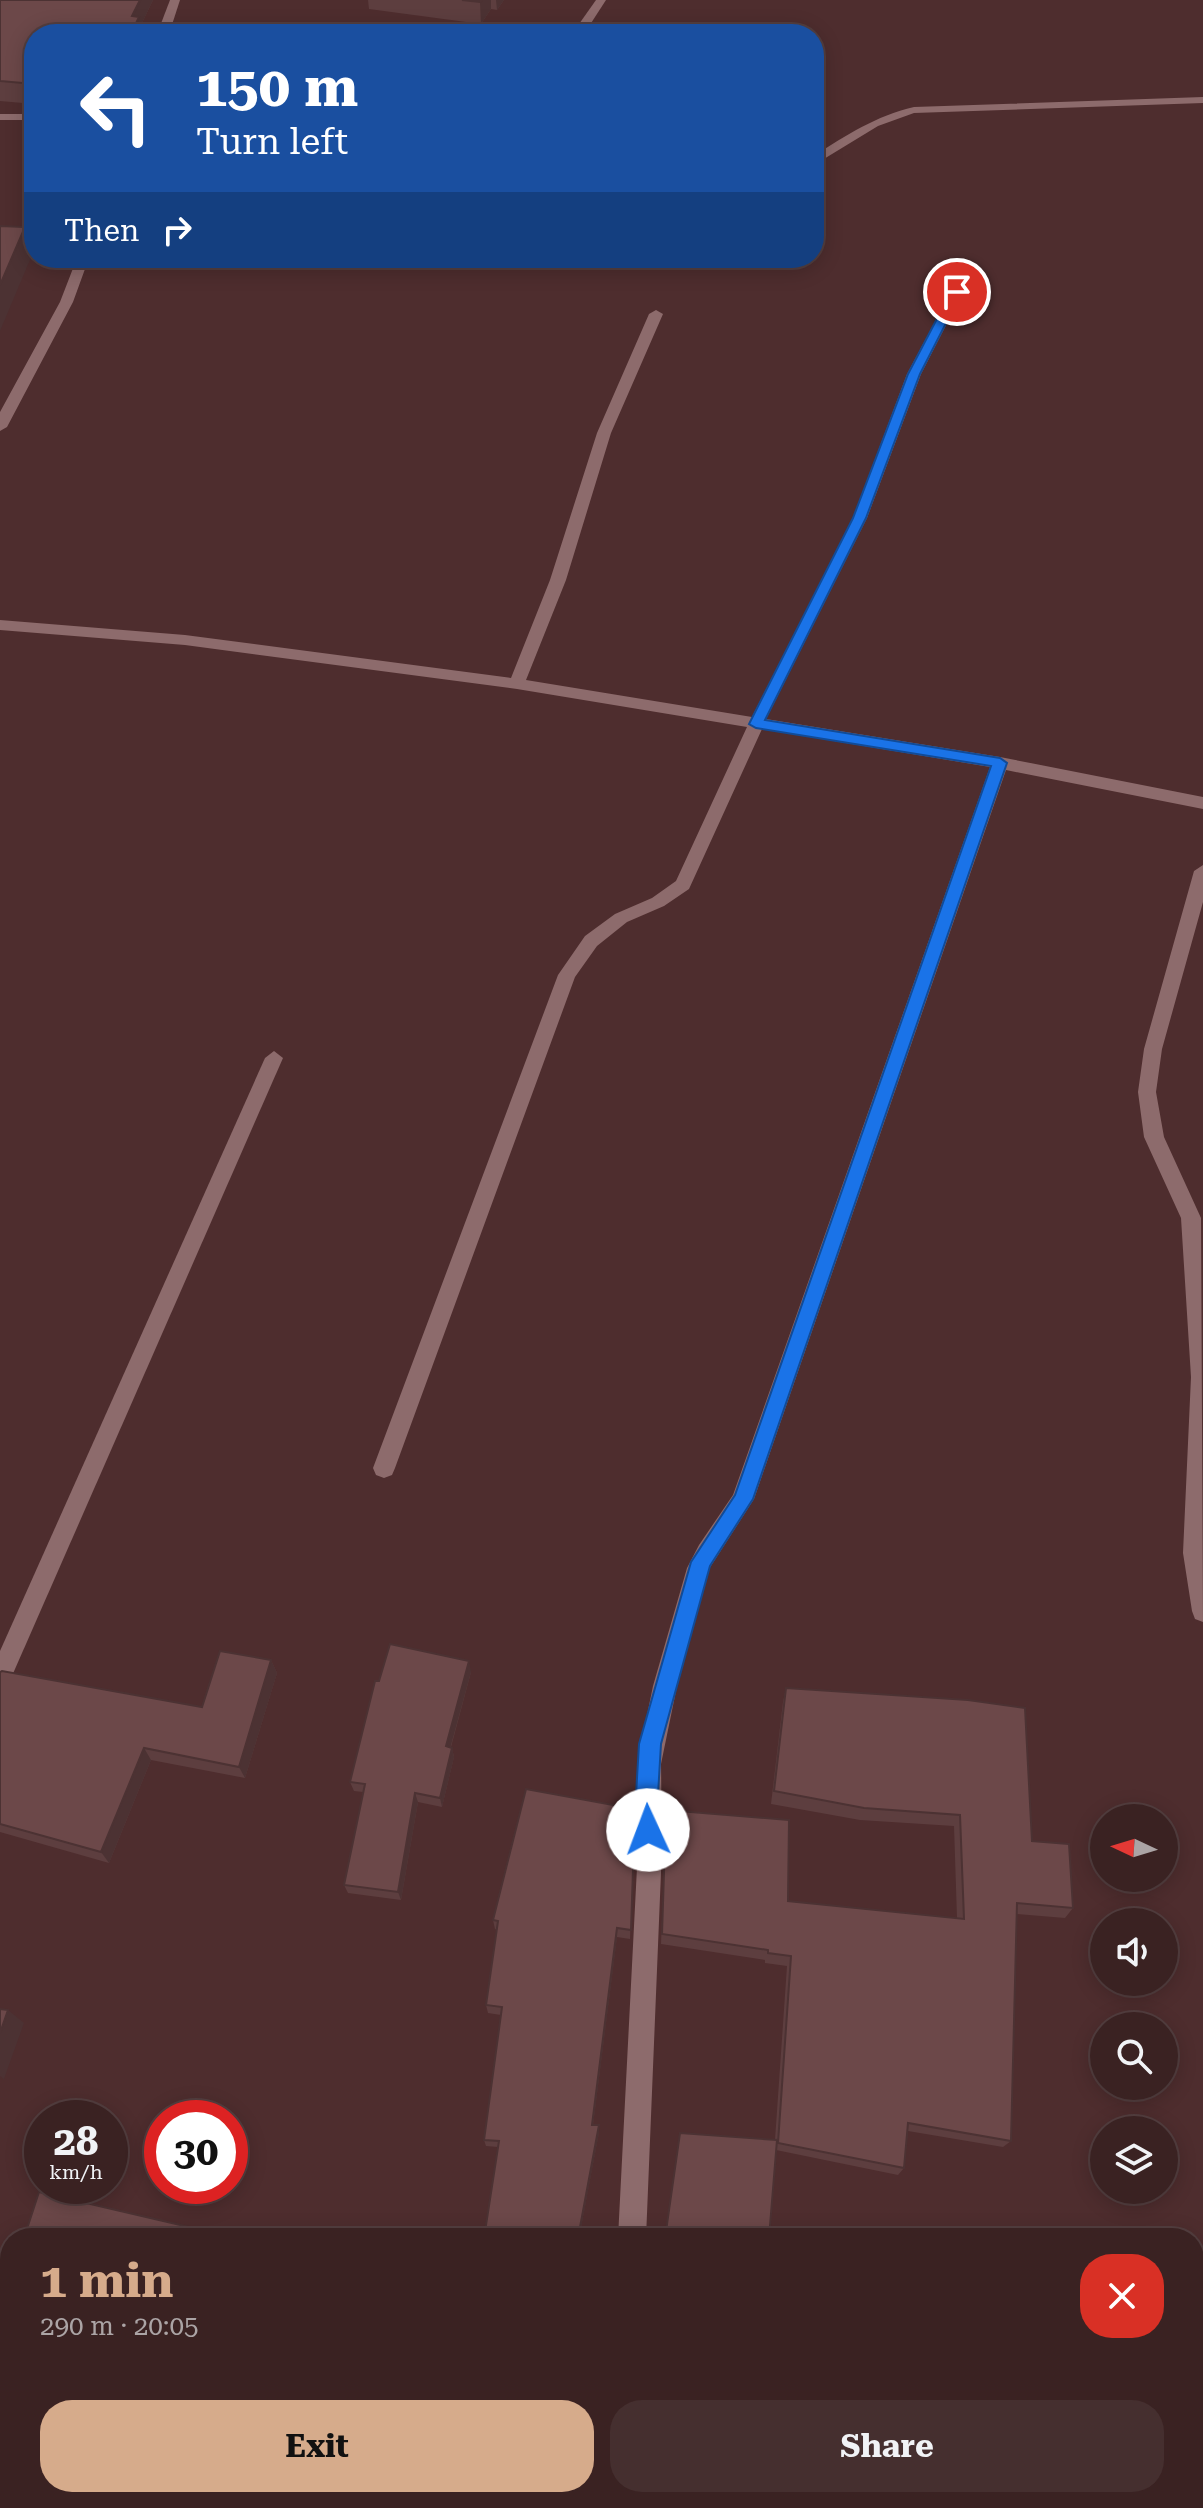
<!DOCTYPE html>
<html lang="en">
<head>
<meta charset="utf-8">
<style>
  body { margin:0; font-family:"Roboto Serif",serif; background:#452f2f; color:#f1f3f6; height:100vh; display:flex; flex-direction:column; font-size:30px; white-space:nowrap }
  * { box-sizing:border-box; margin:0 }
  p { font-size:26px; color:#aba4a5 }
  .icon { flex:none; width:44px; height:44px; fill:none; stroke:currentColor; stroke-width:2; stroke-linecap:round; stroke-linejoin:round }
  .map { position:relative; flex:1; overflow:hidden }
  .drawer { position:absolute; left:0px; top:2228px; width:1204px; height:280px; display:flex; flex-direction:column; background:#3a2222; border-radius:32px 32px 0 0; box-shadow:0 4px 20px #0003,0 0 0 2px #543f40 }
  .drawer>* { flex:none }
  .hud { position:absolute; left:24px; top:24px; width:800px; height:244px; border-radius:32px; box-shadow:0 4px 20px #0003,0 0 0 2px #543f40; background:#1a4fa0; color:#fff; overflow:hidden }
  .needle { width:52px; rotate:274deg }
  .tools { position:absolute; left:1090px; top:1804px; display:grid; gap:16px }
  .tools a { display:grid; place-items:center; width:88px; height:88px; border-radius:50%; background:#3a2222; box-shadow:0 4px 20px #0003,0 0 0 2px #543f40; font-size:40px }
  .speed { position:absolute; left:24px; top:2100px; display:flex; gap:16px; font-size:40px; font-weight:700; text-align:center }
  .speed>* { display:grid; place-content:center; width:104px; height:104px; border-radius:50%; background:#3a2222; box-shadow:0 4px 20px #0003,0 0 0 2px #543f40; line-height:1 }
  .speed small { font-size:20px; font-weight:400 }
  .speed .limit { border:12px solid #d22; background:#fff; color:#111 }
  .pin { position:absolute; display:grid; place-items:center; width:68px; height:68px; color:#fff; margin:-34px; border:4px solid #fff; border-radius:50%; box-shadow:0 2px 8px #0007 }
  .me { position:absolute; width:88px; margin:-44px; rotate:358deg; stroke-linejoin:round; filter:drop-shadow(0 0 6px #0008) }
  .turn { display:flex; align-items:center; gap:28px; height:168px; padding:0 40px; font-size:36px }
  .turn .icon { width:104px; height:104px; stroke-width:2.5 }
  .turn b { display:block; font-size:56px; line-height:68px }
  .then { display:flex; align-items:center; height:76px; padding:0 40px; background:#0003; gap:16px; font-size:30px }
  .round { display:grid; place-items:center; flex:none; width:84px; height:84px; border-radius:32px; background:#452f2f }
  .overview { display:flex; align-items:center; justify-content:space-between; height:136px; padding:0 40px }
  h1 { font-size:48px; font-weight:700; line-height:60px; color:#d6ab8b }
  .button { display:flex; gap:16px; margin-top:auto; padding:16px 40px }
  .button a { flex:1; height:92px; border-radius:32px; background:#d6ab8b; color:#111; font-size:32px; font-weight:700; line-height:92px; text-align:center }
  .button a+a { background:#452f2f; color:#f1f3f6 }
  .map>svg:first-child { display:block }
</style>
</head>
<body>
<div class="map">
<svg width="1203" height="2508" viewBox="0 0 1203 2508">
  <rect width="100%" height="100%" fill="#4e2d2e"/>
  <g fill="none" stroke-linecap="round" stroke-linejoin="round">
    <g fill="#8d6b6c" fill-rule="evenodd">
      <path d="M170,0H180L169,34H157Z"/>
      <path d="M596,0H606L584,34H572Z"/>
      <path d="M1203,97V103L914,113L878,126L814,165V156C846,135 876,116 914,107Z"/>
      <rect x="0" y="114" width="34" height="6"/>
      <path d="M77,258H89L73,302L7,427L0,431V412L60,302Z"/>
      <path d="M957,288L963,292L921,374L867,518L766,719L1000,757L1203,797V809L1006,770L754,1499L709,1569L677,1686L661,1764L662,1848L646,2238H618L638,1848L637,1764L653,1686L687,1568L699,1545L733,1495L990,767L762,729L689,889L664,906L627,922L597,946L575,977L395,1468L392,1475L384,1478L376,1475L373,1468L558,975L585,936L615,914L652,898L676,881L747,727L517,689L185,645L0,630V620L185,635L511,678L550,580L597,433L649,314L656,310L663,314L611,433L566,580L526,680L752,717L853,518L907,374L951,292Z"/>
      <path d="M1203,865V902L1162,1049L1156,1092L1164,1137L1201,1218L1203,1622L1195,1619L1192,1611L1183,1553L1191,1377L1181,1218L1144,1137L1138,1092L1144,1049L1194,871Z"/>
      <path d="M274,1051L283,1058L8,1685L0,1688V1651L265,1058Z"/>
      <path d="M564,2498H594L592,2508H562Z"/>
    </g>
  </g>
  <g fill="#5d3e3f">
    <path d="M0,0H153L141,25L143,34H34V104L0,101Z"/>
    <path d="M368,0H504L497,10L491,9L481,24L369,9Z"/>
    <path d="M271,1660L277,1673L245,1778L151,1760L109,1863L0,1832V1672L202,1707Z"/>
    <path d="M471,1672L451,1747L452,1748L454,1757L442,1807L418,1802L401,1900L348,1893L344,1885L363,1792L354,1791L350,1782L379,1681Z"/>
    <path d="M786,1688L1032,1841L1073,1908L1065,1918L1017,1914L1011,2141L1003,2147L908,2131L904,2168L898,2175L776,2150L775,2140L787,1966L765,1963V1960L661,1944L666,1810L788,1901L957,1918L954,1826L860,1820L771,1804L783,1702Z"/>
    <path d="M635,1809L630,1939L617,1937L593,2125L599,2132L579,2238H484L498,2147L486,2146L484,2140L501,2015L488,2013L486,2005L497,1930L495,1929L493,1920Z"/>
    <path d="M1055,2498H1158L1157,2508H1094Z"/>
  </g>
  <g fill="#4c3233">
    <path d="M140,0H153L141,25L143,34H131L132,16Z"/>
    <path d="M482,0H491V9L481,24L480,2Z"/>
    <path d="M496,0H504L497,10Z"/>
    <path d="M25,227L32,255L0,331V285Z"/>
    <path d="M271,1660L277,1673L245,1778L239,1767Z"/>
    <path d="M469,1661L471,1672L448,1756L446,1746Z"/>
    <path d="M144,1748L151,1760L109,1863L101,1852Z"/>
    <path d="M452,1748L454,1757L442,1807L440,1798Z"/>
    <path d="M415,1793L418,1802L401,1900L398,1892Z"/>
    <path d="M617,1928V1937L592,2131V2125Z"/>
    <path d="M8,2010L24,2023L4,2079L0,2076V2033Z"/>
    <path d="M599,2125V2132L579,2238H578Z"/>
    <path d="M527,2498H530L528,2508H525Z"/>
  </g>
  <g fill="#6c4849" stroke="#4c3233" stroke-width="2">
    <path d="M0,0H140L132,16L139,17L131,34H34V84L0,81Z"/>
    <path d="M462,0H482L480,2Z"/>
    <path d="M0,226L25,227L0,285Z"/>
    <path d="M390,1644L469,1661L446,1746L452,1748L440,1798L415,1793L398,1892L344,1885L365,1784L350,1782L375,1681H379Z"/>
    <path d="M220,1651L271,1660L239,1767L144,1748L101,1852L0,1824V1672L2,1671L202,1707Z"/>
    <path d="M786,1688L968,1700L1025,1708L1032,1841L1069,1844L1073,1908L1017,1903L1011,2141L908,2123L904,2168L778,2143L791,1956L768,1953V1950L662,1934L666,1810L789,1820L788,1901L964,1919L960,1815L864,1808L774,1791Z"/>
    <path d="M526,1789L635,1809L631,1930L617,1928L592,2125H599L578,2238H484L499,2141L484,2140L502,2007L486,2005L498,1921L493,1920Z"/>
    <path d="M0,2009L8,2010L0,2033Z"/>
    <path d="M680,2133L777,2140L769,2238H665Z"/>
    <path d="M39,2192L236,2238H24Z"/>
    <path d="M872,2235L896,2238H872Z"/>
    <path d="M10,2281V2346L0,2344V2311Z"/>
    <path d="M429,2498H527L525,2508H427Z"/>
    <path d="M627,2498H684L726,2508H625Z"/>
    <path d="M1064,2498H1158L1157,2508H1103Z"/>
  </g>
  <path fill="#1a73e8" stroke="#114b97" stroke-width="2" d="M957,289L962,292L920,374L866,518L765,720L1000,758L1007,763L753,1499L710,1566L661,1744L657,1812L659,1830L656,1838L648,1841L640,1838L635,1812L639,1744L691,1562L735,1495L991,766L756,728L749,724L853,518L908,374L951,292Z"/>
</svg>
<div class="tools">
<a><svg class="needle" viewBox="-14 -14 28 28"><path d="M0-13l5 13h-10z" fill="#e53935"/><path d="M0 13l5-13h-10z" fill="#aba4a5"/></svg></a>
<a><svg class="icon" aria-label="sound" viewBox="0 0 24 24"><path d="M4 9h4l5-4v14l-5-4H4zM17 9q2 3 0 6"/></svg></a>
<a><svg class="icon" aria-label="search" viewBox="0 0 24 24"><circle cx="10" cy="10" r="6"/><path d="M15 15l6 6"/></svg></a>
<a><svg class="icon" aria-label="layers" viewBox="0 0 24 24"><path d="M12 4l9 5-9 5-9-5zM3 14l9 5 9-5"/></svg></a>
</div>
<div class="speed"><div>28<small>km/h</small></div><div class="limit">30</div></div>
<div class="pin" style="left:957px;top:292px;background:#d93025"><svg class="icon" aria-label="arrive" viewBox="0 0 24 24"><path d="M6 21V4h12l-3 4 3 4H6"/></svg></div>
<svg class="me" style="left:648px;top:1830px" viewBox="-20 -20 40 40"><circle r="19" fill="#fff"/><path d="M0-13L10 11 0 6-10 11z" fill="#1a73e8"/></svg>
<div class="hud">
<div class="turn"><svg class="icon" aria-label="left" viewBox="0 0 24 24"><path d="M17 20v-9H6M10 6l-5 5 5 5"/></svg><div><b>150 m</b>Turn left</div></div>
<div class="then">Then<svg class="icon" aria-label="right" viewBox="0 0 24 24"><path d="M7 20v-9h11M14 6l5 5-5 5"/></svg></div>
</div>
<section class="drawer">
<div class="overview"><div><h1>1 min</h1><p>290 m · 20:05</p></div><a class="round" style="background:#d93025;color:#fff"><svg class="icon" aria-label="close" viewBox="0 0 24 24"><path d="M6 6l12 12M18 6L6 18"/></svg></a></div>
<div class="button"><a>Exit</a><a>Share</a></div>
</section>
</div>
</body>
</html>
